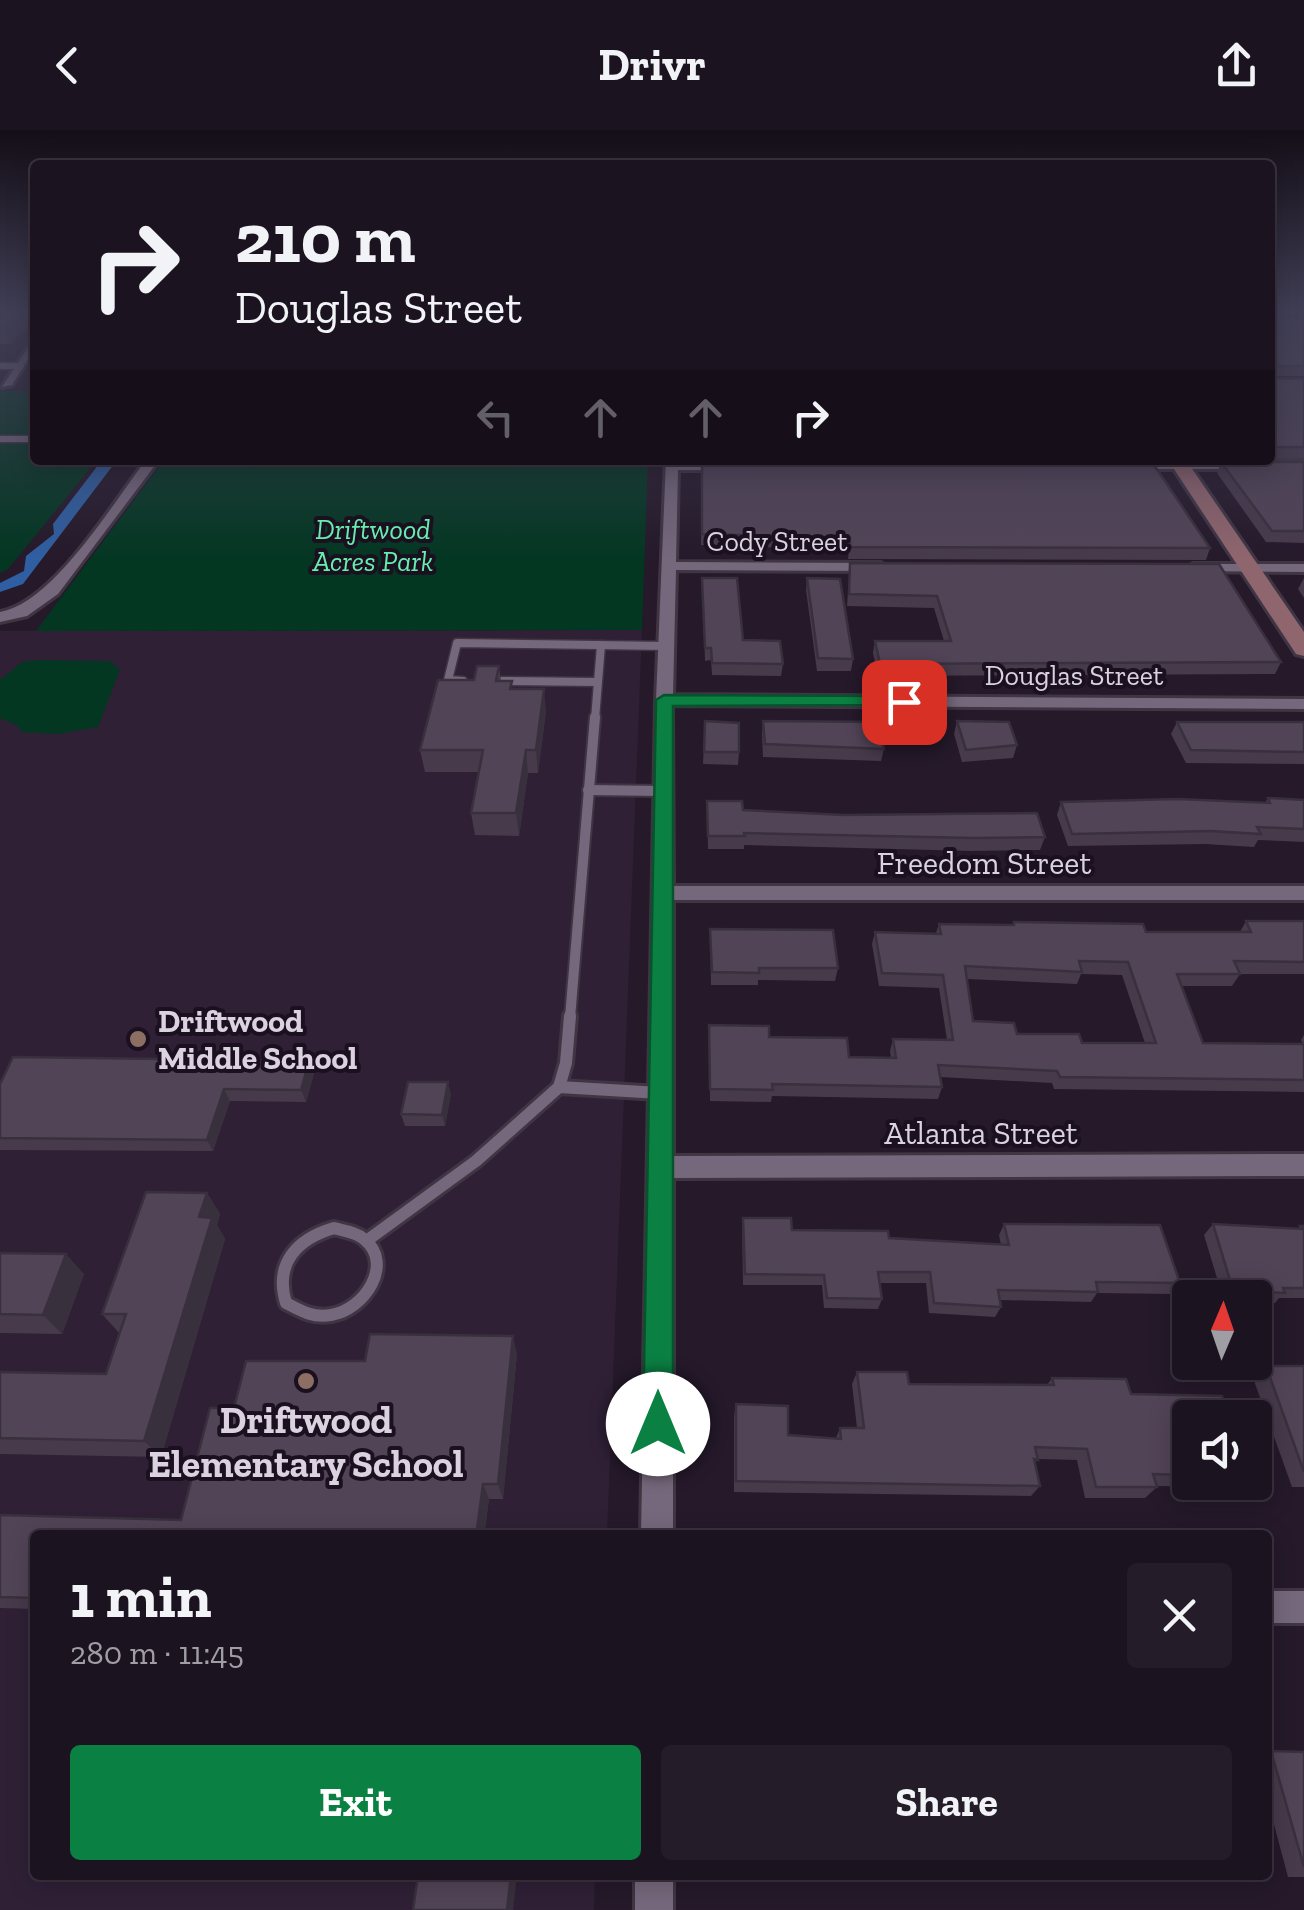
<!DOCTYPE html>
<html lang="en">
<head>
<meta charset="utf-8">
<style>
  body { margin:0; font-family:"Zilla Slab",serif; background:#251c29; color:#f1f3f6; height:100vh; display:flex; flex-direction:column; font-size:38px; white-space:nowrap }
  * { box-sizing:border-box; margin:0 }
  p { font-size:32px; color:#a09ea5 }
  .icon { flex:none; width:55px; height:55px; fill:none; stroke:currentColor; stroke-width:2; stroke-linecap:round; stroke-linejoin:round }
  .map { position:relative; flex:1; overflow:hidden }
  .panel { position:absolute; left:30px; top:1400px; width:1242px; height:350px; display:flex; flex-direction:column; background:#1c1320; border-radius:10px; box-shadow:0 5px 25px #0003,0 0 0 2px #3a323e }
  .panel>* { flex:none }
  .guide { position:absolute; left:30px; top:30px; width:1245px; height:305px; border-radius:10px; box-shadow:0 5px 25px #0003,0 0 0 2px #3a323e; background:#1c1320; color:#f1f3f6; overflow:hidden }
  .needle { width:65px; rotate:2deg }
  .controls { position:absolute; left:1172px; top:1150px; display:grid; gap:20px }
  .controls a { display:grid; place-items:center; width:100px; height:100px; border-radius:10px; background:#1c1320; box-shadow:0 5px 25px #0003,0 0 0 2px #3a323e; font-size:50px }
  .pin { position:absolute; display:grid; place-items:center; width:85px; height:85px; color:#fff; margin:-42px; border-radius:20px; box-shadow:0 5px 15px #0006 }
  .me { position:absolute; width:110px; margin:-55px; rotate:0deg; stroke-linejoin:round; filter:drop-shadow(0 0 8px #0008) }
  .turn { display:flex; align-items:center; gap:35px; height:210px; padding:0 40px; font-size:45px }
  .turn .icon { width:130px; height:130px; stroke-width:2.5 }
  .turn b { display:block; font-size:70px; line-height:85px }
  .lanes { display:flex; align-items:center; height:95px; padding:0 40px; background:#0003; justify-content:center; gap:50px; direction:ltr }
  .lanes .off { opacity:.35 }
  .round { display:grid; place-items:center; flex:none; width:105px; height:105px; border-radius:10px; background:#251c29 }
  .overview { display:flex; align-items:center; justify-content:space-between; height:170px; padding:0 40px }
  h1 { font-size:60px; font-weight:800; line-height:75px }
  .primary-button { display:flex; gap:20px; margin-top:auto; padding:20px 40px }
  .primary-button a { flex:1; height:115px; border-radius:10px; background:#0b8043; color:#fff; font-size:40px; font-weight:800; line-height:115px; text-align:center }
  .primary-button a+a { background:#251c29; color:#f1f3f6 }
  header { display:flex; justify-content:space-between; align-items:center; height:130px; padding:0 40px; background:#1c1320; font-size:45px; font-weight:800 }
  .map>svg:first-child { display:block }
</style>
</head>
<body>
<header><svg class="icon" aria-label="back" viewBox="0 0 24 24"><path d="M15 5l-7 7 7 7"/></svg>Drivr<svg class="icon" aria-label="share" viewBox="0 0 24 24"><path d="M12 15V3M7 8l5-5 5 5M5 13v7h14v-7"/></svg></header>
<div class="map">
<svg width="1304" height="1780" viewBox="0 0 1304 1780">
  <rect width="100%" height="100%" fill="#25192a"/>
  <path fill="#2f2036" d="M642,500L607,1405H35V1745H595L594,1780H0V501Z"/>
  <g fill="#033722">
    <path d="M0,261H35V330H97L7,440L0,443Z"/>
    <path d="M164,330H648L642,500L36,501Z"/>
    <path d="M40,530L109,531L120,539L98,597L58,604L21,602L18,596L0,588V550L22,532Z"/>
  </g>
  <path fill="#2f5fa2" d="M102,330H117L23,454L0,462V453L24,441L26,426L54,404L53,394Z"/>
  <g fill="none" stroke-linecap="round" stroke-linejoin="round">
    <g stroke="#3f3543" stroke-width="9">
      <g id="lane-far3">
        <path d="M0,236H21"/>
        <path d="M0,309H35"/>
      </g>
    </g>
    <g stroke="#3f3543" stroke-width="11">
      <g id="lane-far2">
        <path d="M463,551L448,550L457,513L667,516"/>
        <path d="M501,551L597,552"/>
        <path d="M595,589L601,515"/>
      </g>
    </g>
    <g stroke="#3f3543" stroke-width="14">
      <g id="lane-far1">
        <path d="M588,660L664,661"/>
        <path d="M570,888L595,587"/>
      </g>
    </g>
    <g stroke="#3f3543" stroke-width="18">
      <g id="lane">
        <path d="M559,957L660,963"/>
        <path d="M334,1098C344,1101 356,1102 364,1109C395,1134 364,1180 331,1185C313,1188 301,1181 286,1173C274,1133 297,1109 334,1098Z"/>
        <path d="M369,1109L476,1031L559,957L566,933L570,886"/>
      </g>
    </g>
    <g stroke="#3f3543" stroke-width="6">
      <g id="street">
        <path d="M35,207V218L12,255L2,257Z"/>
        <path d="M146,330H159L58,464L27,486L0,492V482C53,473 113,373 146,330Z"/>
        <path d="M666,330L731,332L737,336L731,340H678L676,432L881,433L888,437L881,441L676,440L673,565L1304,569V579L672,575L673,756H1304V770H673V1026L1304,1024V1046L673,1048V1405H641L656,570Z"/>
        <path d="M1304,331V339H1128L1122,335L1128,331Z"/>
        <path d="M1193,434H1304V442L1188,441L1186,438Z"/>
        <rect x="1268" y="1461" width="36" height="32"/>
        <rect x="635" y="1745" width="38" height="35"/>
      </g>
    </g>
    <g stroke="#3f3543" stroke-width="6">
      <path id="secondary" d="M1168,330H1186L1304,502V526L1296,524Z"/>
    </g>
    <use href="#lane-far3" stroke="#76687c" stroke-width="6"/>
    <use href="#lane-far2" stroke="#76687c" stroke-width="8"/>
    <use href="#lane-far1" stroke="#76687c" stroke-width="10"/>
    <use href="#lane" stroke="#76687c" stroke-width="12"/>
    <use href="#street" fill="#76687c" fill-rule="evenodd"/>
    <use href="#secondary" fill="#90666e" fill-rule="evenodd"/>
  </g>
  <g fill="#473a4b" fill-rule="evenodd">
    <path d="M0,182H35V198L27,197L10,214H0Z"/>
    <path d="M1270,182H1304V184H1272L1271,187L1304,188V246H1272V248L1304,249V328H1270Z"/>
    <path d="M1221,332H1304V413L1266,412L1217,343Z"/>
    <path d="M702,333L1210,418L1206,430L848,429L849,420L701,415Z"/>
    <path d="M850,433L1281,532L1275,544L878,546L873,523L875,511H944L934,478L847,476Z"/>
    <path d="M702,448L743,510L783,534L781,546L712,545L711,530L705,531Z"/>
    <path d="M807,448L853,529L851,541H817L806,460Z"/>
    <path d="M1304,448V468L1298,459Z"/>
    <path d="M499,536L501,551L546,581L538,643H528L519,706L475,705L471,683L479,642H425L420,620L474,550Z"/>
    <path d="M705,591L739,622L738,635L703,634Z"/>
    <path d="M763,591L884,619L881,631L763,627L762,604Z"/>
    <path d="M957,591L1017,615L1013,628L962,632L954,604Z"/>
    <path d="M1177,592H1304V634L1186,633L1171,604Z"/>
    <path d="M1268,668L1304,670V712L1258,710L1254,717L1205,714L1068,716L1057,685L1061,672L1265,673Z"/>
    <path d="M707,671L743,680L1045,707L1040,720L971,721L744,715V719H708Z"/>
    <path d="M1246,791H1304V844H1240L1232,856H1182L1203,913L1303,914L1301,910L1304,905V962L1054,959L1052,953L940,947L942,957L938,969L772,966L771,972L710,971L709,895L769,907L849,927L891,928L890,921L893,909L947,910L939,858L879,856L872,814L875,802L936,803L939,794L1012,795L1014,792L1146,802H1240ZM1081,844L1122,845L1145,913H1082L1017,904L973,891L967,849L1077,854Z"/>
    <path d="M710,799L838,838L835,851L758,850V855H711Z"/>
    <path d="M314,943L306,972L230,971L213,1021L0,1020V954Z"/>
    <path d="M451,964L445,996H405L401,984Z"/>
    <path d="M207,1063L220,1084L217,1095L225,1109L161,1327L0,1324V1242L106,1244L120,1204L102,1184Z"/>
    <path d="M743,1088L792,1100L1001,1115L999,1105L1004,1094L1180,1153L1172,1164L1097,1163L1091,1172L1000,1170L1001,1177L995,1187L929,1183L926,1153H880L882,1169L878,1179L824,1178L822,1155H743L742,1099Z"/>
    <path d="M1213,1094L1298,1099L1300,1096H1304V1168H1279L1275,1173L1255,1172V1168H1223L1204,1105Z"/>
    <path d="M0,1123L84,1144L62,1204L0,1203Z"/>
    <path d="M517,1224L503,1369H489L485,1399L511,1400L513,1405H35V1479L0,1478V1385L181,1390L234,1278L365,1231Z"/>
    <path d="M1266,1236H1304V1357H1292L1253,1248Z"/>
    <path d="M857,1242L909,1254L1047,1255L1052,1248L1131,1264L1190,1288V1352H1240L1234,1357L1156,1356L1157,1357L1145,1368H1085L1077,1330L1038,1329L1035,1333L1040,1356L1031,1366L734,1362V1286L736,1274L788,1305L836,1308L840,1298H857L852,1254Z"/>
    <path d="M1271,1621L1304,1622V1747H1288L1268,1672V1622Z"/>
  </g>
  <g fill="#39303d">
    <path d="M21,182L27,197L10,214L4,198Z"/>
    <path d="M544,559L546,581L538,643L536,620Z"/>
    <path d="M526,620L528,643L519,706L516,683Z"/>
    <path d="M309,931L314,943L306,972L301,960Z"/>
    <path d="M448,952L451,964L445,996L442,985Z"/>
    <path d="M224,959L230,971L213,1021L207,1010Z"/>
    <path d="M207,1063L220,1084L217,1095L225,1109L161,1327L144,1311L199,1087Z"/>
    <path d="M66,1124L84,1144L62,1204L43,1185Z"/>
    <path d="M513,1206L517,1224L503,1369L498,1354Z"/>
    <path d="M483,1354L489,1369L484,1405L477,1399Z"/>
    <path d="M511,1745H517L513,1780H507Z"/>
  </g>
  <g fill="#524457" stroke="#39303d" stroke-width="2.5" fill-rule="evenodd">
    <path d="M0,182H21L4,198H0Z"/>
    <path d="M1270,182H1272L1271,187L1304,188V236H1274L1272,248L1304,249V317H1270Z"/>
    <path d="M1152,332L1210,418L850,417V408L702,404V333Z"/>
    <path d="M1221,332H1304V401H1272Z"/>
    <path d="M850,433L1219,434L1281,532L880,534L875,511H951L937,466L849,464Z"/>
    <path d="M702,448H737L743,510L780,511L783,534L712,533L711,518H705Z"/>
    <path d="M807,448L840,449L853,529L818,528Z"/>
    <path d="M477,536H499L496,551H512L510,559H544L536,620H526L516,683H471L483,620H420L438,550H474Z"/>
    <path d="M705,591L739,593V622H704Z"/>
    <path d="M763,591L879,592L884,619L765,614Z"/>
    <path d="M957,591L1009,592L1017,615L966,620Z"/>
    <path d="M1177,592H1304V622L1191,620Z"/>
    <path d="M1268,668L1304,670V699L1257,697L1261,704L1211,701L1072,704L1061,672L1178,669L1270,673Z"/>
    <path d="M707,671H742L743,680L844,685L1037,683L1045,707L974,708L744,703L745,706H708Z"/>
    <path d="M1246,791H1304V832L1234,831L1240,844H1177L1203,913L1304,914V950L1060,947L1057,941L938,935L942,957L772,954L773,960L710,959L709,895L769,896V907L847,908L849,927L896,928L893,909L953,910L943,845L882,843L875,802L941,804L939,794L1014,795V792L1143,794L1146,802H1251ZM1079,831L1128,832L1156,913H1082L1079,904H1017L1014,893L973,891L965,836L1082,842Z"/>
    <path d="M710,799L833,800L838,838H759V843L712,842Z"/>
    <path d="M13,927L309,931L301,960L224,959L207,1010L0,1008V954Z"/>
    <path d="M408,952H448L442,985L401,984Z"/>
    <path d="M146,1062L207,1063L199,1087L212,1088L144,1311L0,1308V1242L106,1244L126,1184H102Z"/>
    <path d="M743,1088H791L792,1100L888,1101L889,1108L1009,1115L1004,1094L1160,1095L1180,1153L1096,1152L1098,1162L998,1160L1001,1177L934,1173L930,1142H878L882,1169L827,1168L824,1145L745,1144Z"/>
    <path d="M1213,1094L1302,1099L1300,1096H1304V1158H1283L1285,1163L1233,1160Z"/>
    <path d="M0,1123L66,1124L43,1185L0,1184Z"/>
    <path d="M370,1204L513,1206L498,1354H483L477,1399L511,1400L510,1405H35V1468L0,1467V1385L181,1390L210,1278H234L246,1231H365Z"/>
    <path d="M1266,1236H1304V1342Z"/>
    <path d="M857,1242H907L909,1254L1054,1255L1052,1248L1126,1249L1131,1264L1222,1266L1229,1288H1190V1345L1153,1344L1157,1357H1096L1087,1319L1035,1317L1038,1330L1034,1329L1040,1356L736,1351V1274L788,1276V1305L841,1309L840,1298H864Z"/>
    <path d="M1271,1621L1304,1622V1737Z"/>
    <path d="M418,1745H511L507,1780H413Z"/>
  </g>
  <linearGradient id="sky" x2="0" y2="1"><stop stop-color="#140e17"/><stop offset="0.42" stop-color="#403e55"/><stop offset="1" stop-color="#403e55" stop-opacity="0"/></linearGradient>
  <rect width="1304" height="431" fill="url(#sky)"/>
  <path fill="#0b8043" stroke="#07532c" stroke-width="2.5" d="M904,566L913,572L910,575L673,576V1294L668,1305L658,1309L647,1305L643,1294L656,570L664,565Z"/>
  <g fill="#8d6e63" stroke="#1b1020" stroke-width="4">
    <circle cx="138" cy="909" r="10"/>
    <circle cx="306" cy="1251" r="10"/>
  </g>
  <g text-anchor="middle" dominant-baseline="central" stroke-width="8" stroke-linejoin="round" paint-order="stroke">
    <g font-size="28" font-style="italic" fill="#66eeaf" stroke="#1b1020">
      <text x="373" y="399">Driftwood<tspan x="373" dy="32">Acres Park</tspan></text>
    </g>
    <g font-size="28" fill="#dad2de" stroke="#1b1020">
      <text x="777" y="411">Cody Street</text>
      <text x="1074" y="545">Douglas Street</text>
    </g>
    <g font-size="32" fill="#dad2de" stroke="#1b1020">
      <text x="984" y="733">Freedom Street</text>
      <text x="981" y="1003">Atlanta Street</text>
    </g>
    <g font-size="32" font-weight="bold" fill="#dad2de" stroke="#1b1020" text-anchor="start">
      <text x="158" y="891">Driftwood<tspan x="158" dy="37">Middle School</tspan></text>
    </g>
    <g font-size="38" font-weight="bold" fill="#dad2de" stroke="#1b1020">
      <text x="306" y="1290">Driftwood<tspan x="306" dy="44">Elementary School</tspan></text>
    </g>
  </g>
</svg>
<div class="controls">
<a><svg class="needle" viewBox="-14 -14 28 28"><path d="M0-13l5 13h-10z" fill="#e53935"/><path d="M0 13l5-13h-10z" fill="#a09ea5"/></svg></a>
<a><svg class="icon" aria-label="sound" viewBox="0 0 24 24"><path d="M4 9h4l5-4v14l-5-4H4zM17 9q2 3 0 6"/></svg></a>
</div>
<div class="pin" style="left:904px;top:572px;background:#d93025"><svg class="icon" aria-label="arrive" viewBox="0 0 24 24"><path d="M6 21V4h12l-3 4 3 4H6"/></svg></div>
<svg class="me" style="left:658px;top:1294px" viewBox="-20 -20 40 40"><circle r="19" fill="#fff"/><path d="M0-13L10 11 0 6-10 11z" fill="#0b8043"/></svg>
<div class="guide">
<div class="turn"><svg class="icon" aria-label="right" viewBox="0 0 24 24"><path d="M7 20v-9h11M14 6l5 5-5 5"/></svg><div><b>210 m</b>Douglas Street</div></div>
<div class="lanes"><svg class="icon off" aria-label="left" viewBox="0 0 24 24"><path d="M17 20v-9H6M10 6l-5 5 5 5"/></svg><svg class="icon off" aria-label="ahead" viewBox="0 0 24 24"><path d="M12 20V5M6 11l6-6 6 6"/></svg><svg class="icon off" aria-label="ahead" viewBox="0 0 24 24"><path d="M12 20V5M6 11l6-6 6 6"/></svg><svg class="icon" aria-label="right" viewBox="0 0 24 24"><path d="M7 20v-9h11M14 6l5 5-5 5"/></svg></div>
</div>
<section class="panel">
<div class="overview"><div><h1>1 min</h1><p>280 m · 11:45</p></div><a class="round"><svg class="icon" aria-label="close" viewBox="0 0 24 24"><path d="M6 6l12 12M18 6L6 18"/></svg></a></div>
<div class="primary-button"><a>Exit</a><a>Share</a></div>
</section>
</div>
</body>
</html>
